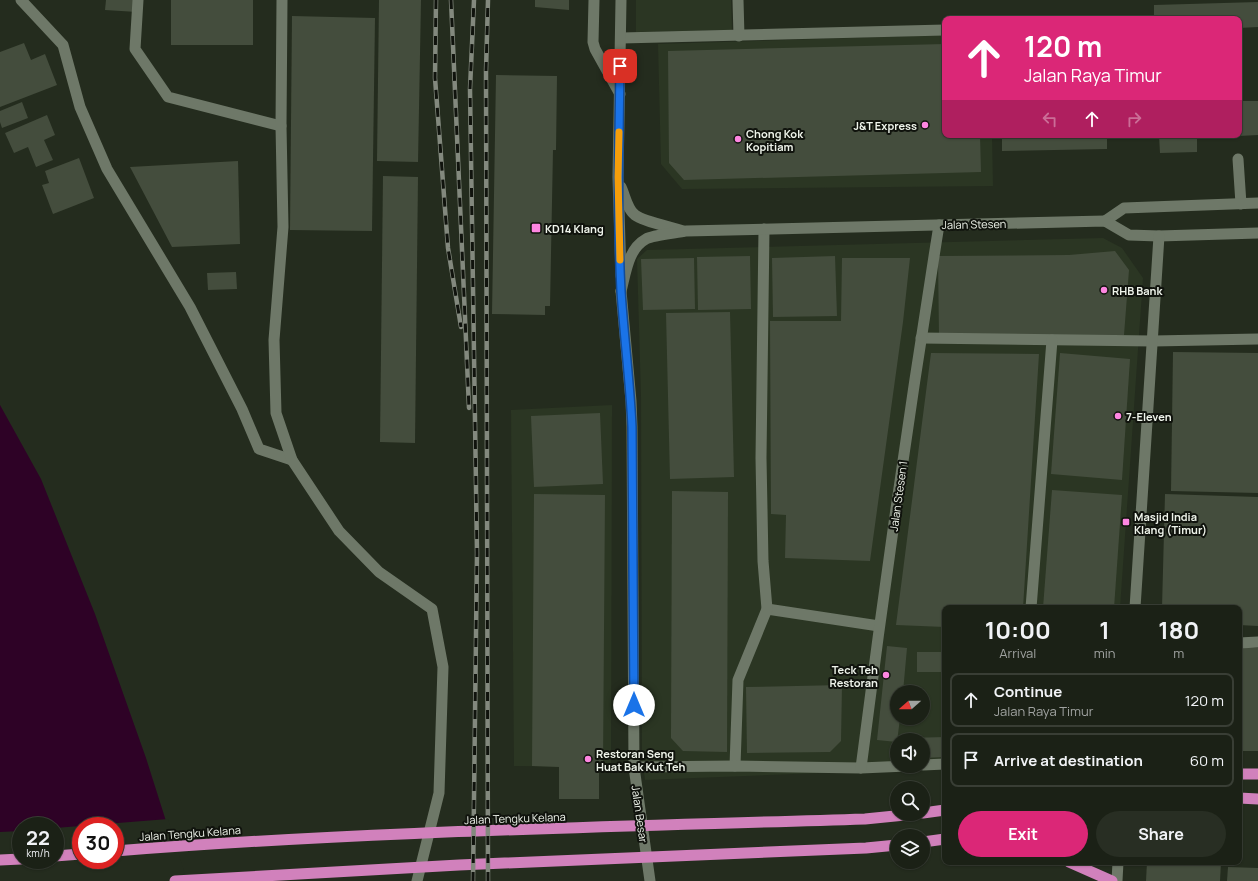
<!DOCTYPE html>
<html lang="en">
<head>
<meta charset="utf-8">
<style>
  body { margin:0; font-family:Manrope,sans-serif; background:#282e23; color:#f1f3f6; height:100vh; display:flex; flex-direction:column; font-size:15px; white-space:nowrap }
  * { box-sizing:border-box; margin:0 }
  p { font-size:13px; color:#a0a3a1 }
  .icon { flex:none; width:22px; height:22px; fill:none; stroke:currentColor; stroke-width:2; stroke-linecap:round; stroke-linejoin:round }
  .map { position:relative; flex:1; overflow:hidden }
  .drawer { position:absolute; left:942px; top:605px; width:300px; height:260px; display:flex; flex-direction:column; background:#1b2116; border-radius:8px; box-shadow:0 1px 3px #0004,0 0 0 1px #393e35 }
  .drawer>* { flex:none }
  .banner { position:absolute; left:942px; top:16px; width:300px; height:122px; border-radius:8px; box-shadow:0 1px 3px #0004,0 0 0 1px #393e35; background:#db2777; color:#fff; overflow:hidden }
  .needle { width:26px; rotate:249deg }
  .fabs { position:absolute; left:890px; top:685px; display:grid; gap:8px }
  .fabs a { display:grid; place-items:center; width:40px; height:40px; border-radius:50%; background:#1b2116; box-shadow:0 1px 3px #0004,0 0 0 1px #393e35; font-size:20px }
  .speed { position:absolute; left:12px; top:817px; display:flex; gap:8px; font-size:20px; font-weight:700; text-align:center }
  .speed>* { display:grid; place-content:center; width:52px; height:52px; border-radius:50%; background:#1b2116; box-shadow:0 1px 3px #0004,0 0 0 1px #393e35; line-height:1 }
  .speed small { font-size:10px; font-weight:400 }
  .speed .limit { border:6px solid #d22; background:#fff; color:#111 }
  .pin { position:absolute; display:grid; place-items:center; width:34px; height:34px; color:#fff; margin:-17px; border-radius:8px; box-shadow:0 2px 6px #0006 }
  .me { position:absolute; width:44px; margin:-22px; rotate:0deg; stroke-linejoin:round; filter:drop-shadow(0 0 3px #0008) }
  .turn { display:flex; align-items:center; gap:14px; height:84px; padding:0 16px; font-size:18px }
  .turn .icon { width:52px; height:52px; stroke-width:2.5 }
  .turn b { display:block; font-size:28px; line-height:34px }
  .lanes { display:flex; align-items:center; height:38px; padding:0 16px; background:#0003; justify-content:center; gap:20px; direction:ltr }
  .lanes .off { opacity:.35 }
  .eta { display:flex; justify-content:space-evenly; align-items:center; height:68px; text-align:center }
  .eta b { font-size:24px; font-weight:700; line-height:28px }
  .cta { display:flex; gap:8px; margin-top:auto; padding:8px 16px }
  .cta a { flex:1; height:46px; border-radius:24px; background:#db2777; color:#fff; font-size:16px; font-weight:700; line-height:46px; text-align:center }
  .cta a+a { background:#282e23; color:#f1f3f6 }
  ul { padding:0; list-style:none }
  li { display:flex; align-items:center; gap:12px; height:54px; margin:0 8px 6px; padding:0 8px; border:2px solid #393e35; border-radius:8px }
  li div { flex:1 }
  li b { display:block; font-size:15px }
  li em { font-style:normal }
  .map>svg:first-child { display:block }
</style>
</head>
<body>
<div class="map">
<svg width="1258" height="881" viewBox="0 0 1258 881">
  <rect width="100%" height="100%" fill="#242c1e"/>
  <g fill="#2b3623" fill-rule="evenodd">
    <path d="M636,0H731L732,30L636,32Z"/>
    <path d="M945,35V135H992L993,186L682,189L661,164L658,44Z"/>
    <path d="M1103,238L1122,248L1143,278L1120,608H945V768L645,780L642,756L641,396L637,259L647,250ZM897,692H923V718H897ZM897,740H923V766H897Z"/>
    <path d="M612,405L611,767L514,766L511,410Z"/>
  </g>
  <path fill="#2e0226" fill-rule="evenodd" d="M0,405L41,479L95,614L146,758L185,881H0ZM21,826H55V860H21ZM81,826H115V860H81Z"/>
  <path fill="#242c1e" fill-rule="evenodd" d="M168,819L187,881H0V832L21,831V860H55V828ZM81,826H115V860H81Z"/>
  <g fill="#444d3d">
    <path d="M106,0H138L137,12L105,10Z"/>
    <rect x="171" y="0" width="82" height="45"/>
    <path d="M379,0H421L418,162L377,161Z"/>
    <path d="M535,0H569V10L535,7Z"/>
    <path d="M1258,2V27L1239,28V19H1154V5Z"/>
    <path d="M292,16L375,18L372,231L290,230Z"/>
    <path d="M24,43L31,60L45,54L57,85L0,107V52Z"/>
    <path d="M945,44V135H980L981,172L684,180L669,163L668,51Z"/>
    <path d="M496,75L557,76L556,150H553L550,306H545V315L492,314Z"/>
    <path d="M1239,101H1258V135L1239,136Z"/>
    <path d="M22,102L28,118L2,128L0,122V111Z"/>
    <path d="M47,115L55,135L44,140L53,160L36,167L28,147L14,153L5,133Z"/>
    <path d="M1002,135H1107V149L1002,151Z"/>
    <path d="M1159,135H1224V136L1197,137V152L1160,153Z"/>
    <path d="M79,158L94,198L53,214L42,185L49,183L45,171Z"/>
    <path d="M238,161L240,244L172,247L130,167Z"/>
    <path d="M383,176L418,177L415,443L380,442Z"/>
    <path d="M1115,251L1129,270L1124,335L1070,336L939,337L938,256L1069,255Z"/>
    <path d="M750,256L751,309L698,310L697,257Z"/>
    <path d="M835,256L837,316L773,317L772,258Z"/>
    <path d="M694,258L695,309L643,310L641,259Z"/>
    <path d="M842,258H910L903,322L870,561L785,558L786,515L771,514L770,321H841Z"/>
    <path d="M236,272L237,289L208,290L207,273Z"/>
    <path d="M730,312L734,477L670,479L666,313Z"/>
    <path d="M1173,352L1258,353V493L1171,491Z"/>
    <path d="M931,353L1039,354L1023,608H945V627L896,625Z"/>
    <path d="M1060,353L1130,359L1122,480L1051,474Z"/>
    <path d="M600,413L603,484L534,487L531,416Z"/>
    <path d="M1052,490L1122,495L1114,608H1043Z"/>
    <path d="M672,491L728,492L727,752L683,751L671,738Z"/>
    <path d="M534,494L605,495L603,767H599V799H559V767L532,766Z"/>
    <path d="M1165,494L1258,497V626L1239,625V608H1162Z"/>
    <path d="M887,646L907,648L903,692H897V718H900L897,742L877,740Z"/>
    <rect x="1239" y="648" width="19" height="103"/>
    <rect x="917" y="652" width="28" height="20"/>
    <path d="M842,685L841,741L830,752L747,753L746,687Z"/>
    <path d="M945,737V757L923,758V740H909V738Z"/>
    <path d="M1147,862H1221L1220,881H1146Z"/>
    <path d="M1228,867L1258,868V881H1227Z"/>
  </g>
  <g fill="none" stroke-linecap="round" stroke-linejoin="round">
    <g stroke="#6e7868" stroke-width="11">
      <path d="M21,0L63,45L80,107L107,169L190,307L242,409L259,449L292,460"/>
      <path d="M138,0L135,49L168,97L281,126"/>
      <path d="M594,0L593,42L595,49L620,94"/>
      <path d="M738,0L739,36"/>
      <path d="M621,38L945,30"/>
      <path d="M1238,159L1241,204"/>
      <path d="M921,338L1153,341L1258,339"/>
      <path d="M1031,608L1052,340"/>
      <path d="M767,609L879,626"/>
      <path d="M1239,643L1258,642"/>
      <path d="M735,766L738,680L767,609L763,561L761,458L764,229"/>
    </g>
    <g stroke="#6e7868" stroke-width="11">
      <path d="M282,0L281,126L283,227L274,340L276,413L292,460L339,531L379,572L432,609L443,667L439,793L417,881"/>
      <path d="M621,291L631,401L632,427L634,767L650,881"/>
      <path d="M923,765L945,764"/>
      <path d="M634,767L735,766L861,768L907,766"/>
      <path d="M861,768C884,587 910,406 939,225"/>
    </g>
    <g stroke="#6e7868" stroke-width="11">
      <path d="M621,187C625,195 627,209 635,215C644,222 672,227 683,231"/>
      <path d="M1105,221L1124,208L1258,203"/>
      <path d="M621,276L618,177L621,0"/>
      <path d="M621,291C626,272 628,249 646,239C653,235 677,233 686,231L1105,221L1129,235L1159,236L1258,233"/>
      <path d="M1135,608L1159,236"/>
      <path d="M1117,881L1118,862"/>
    </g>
    <g stroke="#d181bc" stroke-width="11">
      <path d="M1239,774H1258"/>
      <path d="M1239,798L1258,799"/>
      <path d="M923,813L945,810"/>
      <path d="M923,842L945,839"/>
      <path d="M115,851C364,831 615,827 865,819L915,814"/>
      <path d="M55,856L81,854"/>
      <path d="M0,860L21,859"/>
      <path d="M1069,862L1112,881"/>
      <path d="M175,881L459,865L866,848L897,845"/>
    </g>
    <g stroke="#83897e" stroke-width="4.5">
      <g id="rail">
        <path d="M436,0L435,78L448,248L461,327"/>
        <path d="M451,0L469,408"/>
        <path d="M473,881L477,553L470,89L474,0"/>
        <path d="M488,881L486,71L488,0"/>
      </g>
    </g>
    <use href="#rail" stroke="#10130d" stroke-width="3" stroke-dasharray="9" stroke-linecap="butt"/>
  </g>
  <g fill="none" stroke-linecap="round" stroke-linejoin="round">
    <g stroke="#114b97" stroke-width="10">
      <path id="route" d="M620,66C619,141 617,216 621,291C624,337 630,382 632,427L634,705"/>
    </g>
    <use href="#route" stroke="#1a73e8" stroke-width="7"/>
    <path stroke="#f59e0b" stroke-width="7" d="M619,132L618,177L620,260"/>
  </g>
  <g fill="#fe86e1" stroke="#10130d" stroke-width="1.5">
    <circle cx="925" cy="125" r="4"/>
    <circle cx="738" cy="139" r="4"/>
    <rect x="531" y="223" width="10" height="10" rx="2"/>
    <circle cx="1104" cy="290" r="4"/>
    <circle cx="1118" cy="416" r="4"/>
    <rect x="1122" y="518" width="8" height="8" rx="2"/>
    <circle cx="886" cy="675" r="4"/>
    <circle cx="588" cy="759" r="4"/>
  </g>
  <g text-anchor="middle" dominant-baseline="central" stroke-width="4" stroke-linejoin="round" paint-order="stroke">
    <g font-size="11" font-weight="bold" fill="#eff4eb" stroke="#10130d" text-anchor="start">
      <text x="917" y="125" text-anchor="end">J&amp;T Express</text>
      <text x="746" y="133">Chong Kok<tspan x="746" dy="13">Kopitiam</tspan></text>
      <text x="545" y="228">KD14 Klang</text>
      <text x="1112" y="290">RHB Bank</text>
      <text x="1126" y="416">7-Eleven</text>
      <text x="1134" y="516">Masjid India<tspan x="1134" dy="13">Klang (Timur)</tspan></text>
      <text x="878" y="669" text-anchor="end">Teck Teh<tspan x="878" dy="13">Restoran</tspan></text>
      <text x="596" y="753">Restoran Seng<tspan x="596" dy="13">Huat Bak Kut Teh</tspan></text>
    </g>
    <g font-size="11" fill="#eff4eb" stroke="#10130d">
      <text transform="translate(974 224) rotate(-1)">Jalan Stesen</text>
      <text transform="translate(898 496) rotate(-82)">Jalan Stesen 1</text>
      <text transform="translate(640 814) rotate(82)">Jalan Besar</text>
      <text transform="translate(515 818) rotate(-2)">Jalan Tengku Kelana</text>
      <text transform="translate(190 833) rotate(-4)">Jalan Tengku Kelana</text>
    </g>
  </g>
</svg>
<div class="fabs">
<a><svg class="needle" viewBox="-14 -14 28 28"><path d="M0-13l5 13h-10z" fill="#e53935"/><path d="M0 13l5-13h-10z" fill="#a0a3a1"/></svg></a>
<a><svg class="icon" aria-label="sound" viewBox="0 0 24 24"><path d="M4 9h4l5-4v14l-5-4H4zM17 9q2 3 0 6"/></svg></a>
<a><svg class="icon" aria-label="search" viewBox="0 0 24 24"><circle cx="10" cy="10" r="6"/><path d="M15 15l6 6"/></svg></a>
<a><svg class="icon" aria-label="layers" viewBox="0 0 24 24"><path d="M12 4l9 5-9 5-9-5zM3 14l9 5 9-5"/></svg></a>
</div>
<div class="speed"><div>22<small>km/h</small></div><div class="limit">30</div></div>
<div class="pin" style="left:620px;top:66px;background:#d93025"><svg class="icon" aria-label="arrive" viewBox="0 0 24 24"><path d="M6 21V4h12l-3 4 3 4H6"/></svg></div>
<svg class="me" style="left:634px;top:705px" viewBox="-20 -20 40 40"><circle r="19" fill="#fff"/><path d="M0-13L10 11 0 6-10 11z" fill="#1a73e8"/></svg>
<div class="banner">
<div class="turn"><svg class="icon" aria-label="ahead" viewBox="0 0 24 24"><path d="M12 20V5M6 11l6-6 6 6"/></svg><div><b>120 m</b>Jalan Raya Timur</div></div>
<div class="lanes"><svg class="icon off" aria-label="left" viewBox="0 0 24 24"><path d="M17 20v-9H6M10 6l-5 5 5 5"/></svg><svg class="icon" aria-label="ahead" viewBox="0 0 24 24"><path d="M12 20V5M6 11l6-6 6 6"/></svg><svg class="icon off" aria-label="right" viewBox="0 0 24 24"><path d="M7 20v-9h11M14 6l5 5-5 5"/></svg></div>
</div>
<section class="drawer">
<div class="eta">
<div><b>10:00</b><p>Arrival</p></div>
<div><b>1</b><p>min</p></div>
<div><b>180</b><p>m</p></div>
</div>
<ul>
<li><svg class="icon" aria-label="ahead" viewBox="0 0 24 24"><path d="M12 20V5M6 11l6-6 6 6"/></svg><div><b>Continue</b><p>Jalan Raya Timur</p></div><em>120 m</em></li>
<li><svg class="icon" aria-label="arrive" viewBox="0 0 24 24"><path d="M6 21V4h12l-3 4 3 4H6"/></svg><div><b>Arrive at destination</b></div><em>60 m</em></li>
</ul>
<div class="cta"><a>Exit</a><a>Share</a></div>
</section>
</div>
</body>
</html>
